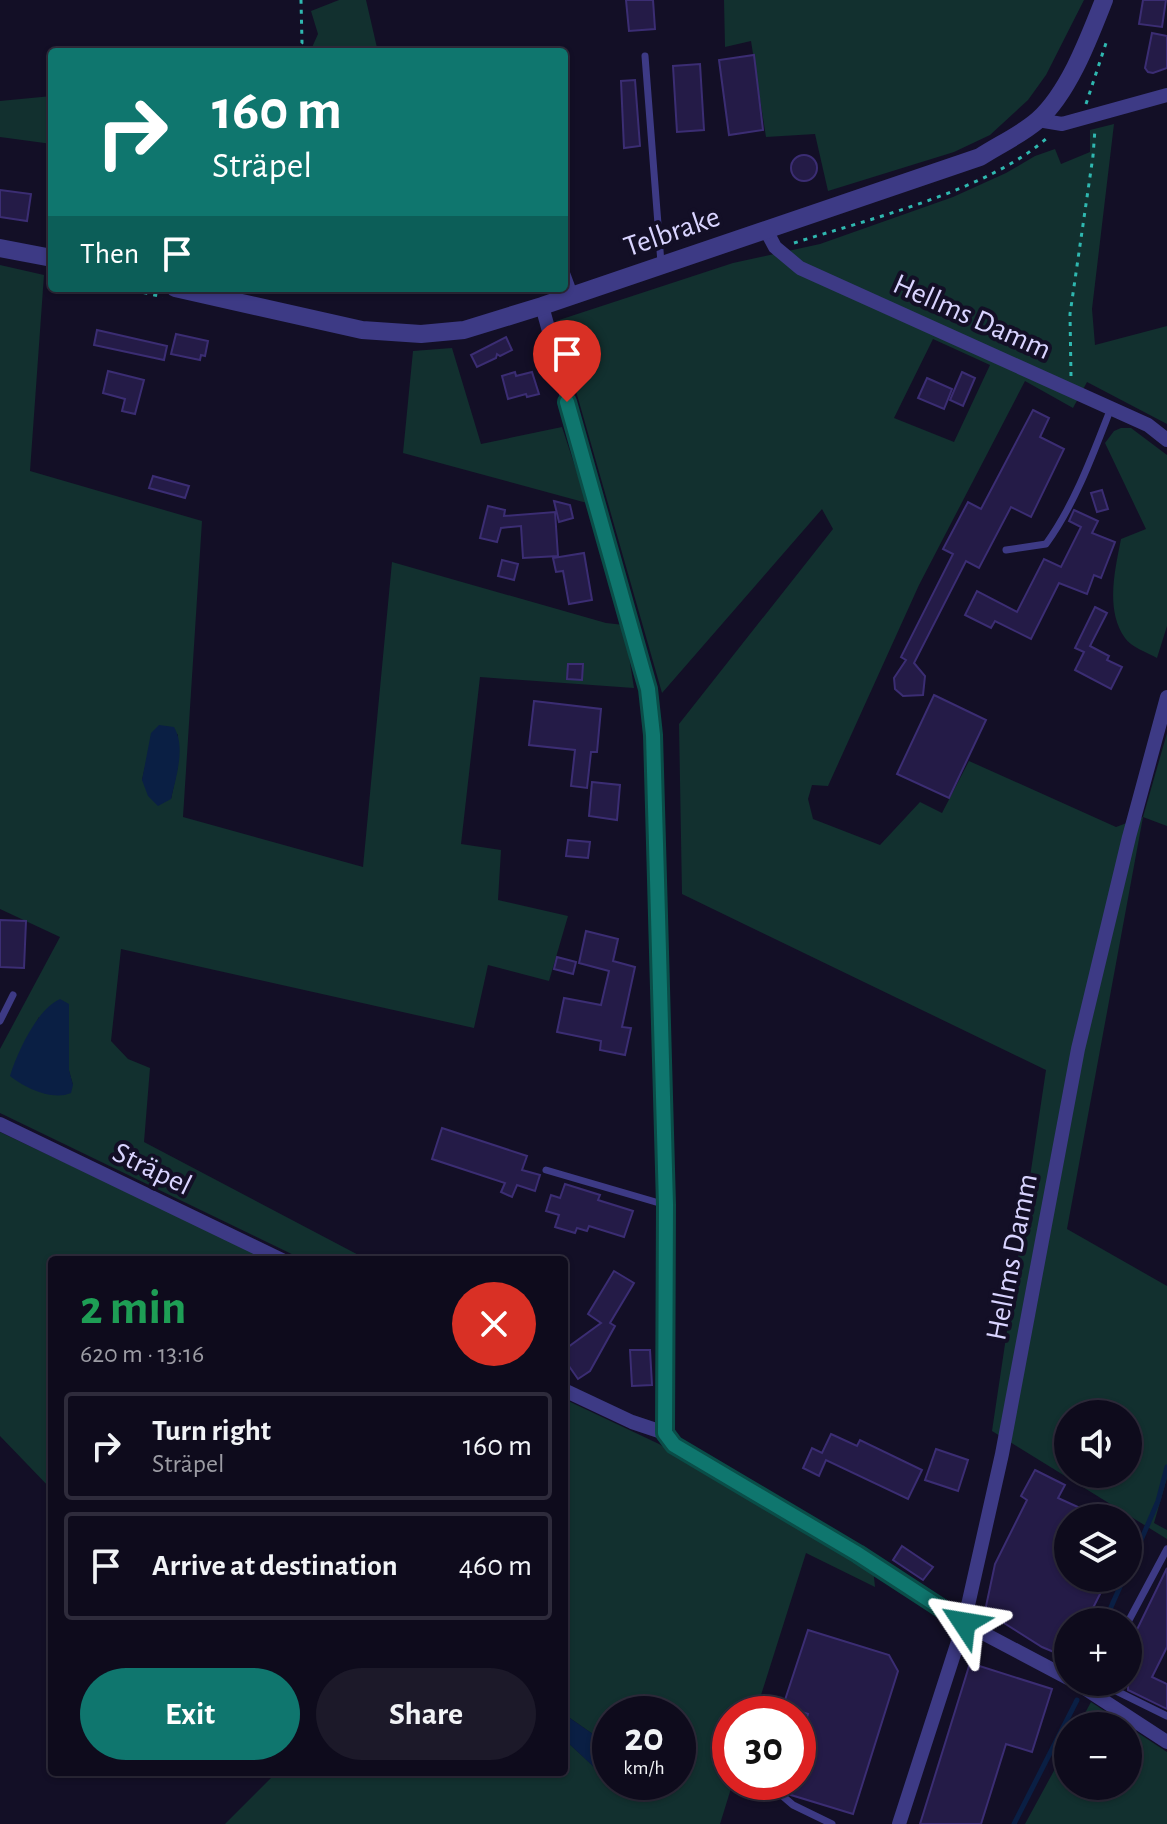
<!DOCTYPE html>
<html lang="en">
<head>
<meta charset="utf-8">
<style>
  body { margin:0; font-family:"Alegreya Sans",sans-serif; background:#1c1929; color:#f1f3f6; height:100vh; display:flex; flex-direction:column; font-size:30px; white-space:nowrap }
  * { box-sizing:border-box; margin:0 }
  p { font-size:26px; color:#9b9ba3 }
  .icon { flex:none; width:44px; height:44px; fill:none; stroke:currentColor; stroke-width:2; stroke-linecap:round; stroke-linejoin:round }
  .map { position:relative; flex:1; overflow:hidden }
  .sheet { position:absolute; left:48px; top:1256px; width:520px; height:520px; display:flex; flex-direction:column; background:#0e0b1c; border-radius:8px; box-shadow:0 2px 6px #0004,0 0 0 2px #2e2b3b }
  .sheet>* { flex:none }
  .top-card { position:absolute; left:48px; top:48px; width:520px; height:244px; border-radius:8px; box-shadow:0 2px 6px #0004,0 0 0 2px #2e2b3b; background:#0f766e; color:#fff; overflow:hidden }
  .tools { position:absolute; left:1054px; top:1400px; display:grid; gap:16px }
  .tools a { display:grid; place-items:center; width:88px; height:88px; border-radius:50%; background:#0e0b1c; box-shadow:0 2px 6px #0004,0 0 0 2px #2e2b3b; font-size:40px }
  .speed { position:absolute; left:592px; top:1696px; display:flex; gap:16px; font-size:40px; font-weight:700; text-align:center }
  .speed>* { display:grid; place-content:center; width:104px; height:104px; border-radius:50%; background:#0e0b1c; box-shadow:0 2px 6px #0004,0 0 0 2px #2e2b3b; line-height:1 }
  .speed small { font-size:20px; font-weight:400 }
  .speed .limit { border:12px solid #d22; background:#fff; color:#111 }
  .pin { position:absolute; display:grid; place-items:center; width:68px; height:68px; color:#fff; margin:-82px -34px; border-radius:50% 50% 50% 0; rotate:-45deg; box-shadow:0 0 8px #0007 }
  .pin .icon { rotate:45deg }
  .me { position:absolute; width:88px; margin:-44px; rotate:303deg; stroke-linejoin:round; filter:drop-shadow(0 0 6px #0008) }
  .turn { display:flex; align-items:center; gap:28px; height:168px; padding:0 32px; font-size:36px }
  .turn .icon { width:104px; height:104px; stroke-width:2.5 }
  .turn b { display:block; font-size:56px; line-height:68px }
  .then { display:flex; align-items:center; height:76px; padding:0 32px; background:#0003; gap:16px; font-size:30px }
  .round { display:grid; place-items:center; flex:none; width:84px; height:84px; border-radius:42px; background:#1c1929 }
  .head { display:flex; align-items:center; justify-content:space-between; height:136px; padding:0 32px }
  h1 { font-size:48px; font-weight:700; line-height:60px; color:#1e9e55 }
  .button { display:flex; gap:16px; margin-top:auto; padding:16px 32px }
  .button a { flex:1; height:92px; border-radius:48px; background:#0f766e; color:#fff; font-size:32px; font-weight:700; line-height:92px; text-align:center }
  .button a+a { background:#1c1929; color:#f1f3f6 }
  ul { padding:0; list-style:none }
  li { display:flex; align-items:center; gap:24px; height:108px; margin:0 16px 12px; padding:0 16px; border:4px solid #2e2b3b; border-radius:8px }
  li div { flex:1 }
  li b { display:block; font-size:30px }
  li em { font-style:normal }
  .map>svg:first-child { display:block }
</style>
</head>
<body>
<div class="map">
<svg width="1167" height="1824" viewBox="0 0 1167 1824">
  <rect width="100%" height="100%" fill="#130f26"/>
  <g fill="#12302f" fill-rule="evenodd">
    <path d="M339,0H366L378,52H310L318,34L311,11Z"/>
    <path d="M724,0H1084L1046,75L1028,100L990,135L954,152L828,191L815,134L766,137L751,41L725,47Z"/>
    <path d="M52,96V144L0,137V101Z"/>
    <path d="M1114,124L1092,309L1095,345L1167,326V424L1087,382L1073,408L1025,381L919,585L828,786L812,785L808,799L813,819L880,845L920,802L942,813L969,761L1116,827L1143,817L1167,733V826L1143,817L1067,1229L1167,1286V1478L1154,1523L1167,1530V1539L992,1431L1046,1070L682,894L679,724L833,529L822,509L662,693L556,321L733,263L820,244L953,197L1006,173L1035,156L1055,149L1061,164L1090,152V130ZM933,339L990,365L954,442L894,418ZM1068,1414H1128V1474H1068Z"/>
    <path d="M0,265L44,275L30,471L202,521L183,817L363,867L392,562L606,623L624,625L634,688L480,677L461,844L501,850L498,900L568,916L549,981L488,965L474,1028L121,949L111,1041L128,1059L150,1068L144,1142L368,1260H304L0,1113V1049L60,937L0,909ZM178,734V766L171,799L142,780L147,758ZM39,1017L68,1039L69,1071L73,1085L28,1037Z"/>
    <path d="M452,348L481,444L562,427L587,503L403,453L413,351Z"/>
    <path d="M1121,428H1131L1167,455V626L1157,658C1148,653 1131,647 1125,638C1105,610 1115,570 1121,539L1146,529L1105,443L1114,431Z"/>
    <path d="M0,1132L271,1260H52V1490L0,1436Z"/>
    <path d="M564,1399L659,1444L873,1568L875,1587L806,1553L755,1714H730V1782H733L720,1824H225L277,1772H564V1739L619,1790L638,1792L649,1782H678V1714H610V1746L564,1714Z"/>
    <path d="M1091,1702L1167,1752V1824H1025L1068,1745V1786H1128V1726H1078Z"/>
  </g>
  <g fill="#0a1f44">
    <path d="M159,725L174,727C186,747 176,777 171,799L158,806L148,796L142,780L151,733Z"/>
    <path d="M60,999L69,1004V1070L73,1085L71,1093C52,1101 25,1088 10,1076C17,1053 37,1009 60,999Z"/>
    <path d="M564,1714L610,1746V1782L564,1739Z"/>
  </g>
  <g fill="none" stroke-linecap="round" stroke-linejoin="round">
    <g stroke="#0a1f44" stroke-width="5">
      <path d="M1128,1570L1158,1501L1167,1467"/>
      <path d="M1109,1622L1111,1607L1124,1578"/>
      <path d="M1014,1824L1077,1700"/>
    </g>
  </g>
  <g fill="#241b47" stroke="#3b2d73" stroke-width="2">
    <path d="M626,0H653L655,29L629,31Z"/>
    <path d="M1143,0H1166L1162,27L1139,24Z"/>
    <path d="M1152,33L1167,36V68L1153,73L1148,72L1145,68Z"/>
    <path d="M754,55L763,130L729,135L719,60Z"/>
    <path d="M700,64L704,130L677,132L673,66Z"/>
    <path d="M635,80L640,146L624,148L621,81Z"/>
    <circle cx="804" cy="168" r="13"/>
    <path d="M0,190L31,194L27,221L0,217Z"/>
    <path d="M97,330L167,346L164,360L94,345Z"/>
    <path d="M176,334L208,341L205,356L201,355L200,360L171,354Z"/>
    <path d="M506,337L512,350L500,356L497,354L496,358L477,367L471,355Z"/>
    <path d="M108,371L144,380L135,414L122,411L125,399L103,393Z"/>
    <path d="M515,372L516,376L532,372L539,394L527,397L526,394L508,399L502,376Z"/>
    <path d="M962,372L975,378L963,406L950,400Z"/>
    <path d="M927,378L952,389L944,409L918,398Z"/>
    <path d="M1033,410L1049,418L1040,437L1064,449L1031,517L1011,507L979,568L966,561L914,663L925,676L923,695L903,696L895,689L894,678L906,660L901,657L953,554L943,549L968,502L981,509Z"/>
    <path d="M153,476L189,486L185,498L149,488Z"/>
    <path d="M1102,490L1108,509L1097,512L1091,493Z"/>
    <path d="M554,501L570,505L573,518L559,522Z"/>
    <path d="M488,506L505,510L504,516L555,512L558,556L523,558L521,526L501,528L497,542L480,538Z"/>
    <path d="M1074,510L1098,521L1092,533L1115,542L1101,578L1094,575L1087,594L1059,583L1031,639L995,621L991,628L965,615L977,591L1017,612L1044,559L1061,567L1081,527L1069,521Z"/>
    <path d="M584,553L592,600L569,604L563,571L556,572L553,558Z"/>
    <path d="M502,560L518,564L514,580L498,576Z"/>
    <path d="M1095,607L1107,613L1090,646L1109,656L1107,660L1122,667L1111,689L1075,670L1084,652L1075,648Z"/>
    <path d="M568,664H583L582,680L567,679Z"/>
    <path d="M934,695L986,720L949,798L897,774Z"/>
    <path d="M534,701L601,709L597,752H591L587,788L571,786L575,750L529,745Z"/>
    <path d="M592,782L620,785L617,820L589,816Z"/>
    <path d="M568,840L590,842L588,858L566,856Z"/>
    <path d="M0,920L26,921L24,968L0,967Z"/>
    <path d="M586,931L618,939L613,961L635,967L622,1027L631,1028L625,1055L600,1050L601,1041L557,1032L564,998L601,1005L609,971L579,963Z"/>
    <path d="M557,957L576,962L573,974L554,969Z"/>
    <path d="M442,1128L527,1156L522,1170L540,1175L535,1191L517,1185L512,1197L501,1192L505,1183L432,1159Z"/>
    <path d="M565,1184L600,1195L598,1200L633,1211L624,1237L589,1226L587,1231L577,1228L575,1233L555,1227L559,1215L546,1211L551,1195L560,1198Z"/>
    <path d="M614,1271L634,1283L610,1323L615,1326L590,1371L578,1379L564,1359V1350L601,1323L588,1314Z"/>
    <path d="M630,1350H650L652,1385L632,1386Z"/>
    <path d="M831,1434L857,1446L860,1440L922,1470L908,1499L826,1460L819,1476L803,1468L812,1448L822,1453Z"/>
    <path d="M936,1449L968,1460L958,1491L925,1480Z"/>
    <path d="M1035,1470L1065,1485L1058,1498L1102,1518H1068V1578H1097L1105,1584L1086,1622H1068V1658L1042,1647L985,1611L995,1564L1027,1500L1021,1496Z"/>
    <path d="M902,1546L933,1567L923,1580L893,1560Z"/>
    <path d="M1167,1568V1647L1152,1677L1167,1684V1709L1128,1690V1648Z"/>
    <path d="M808,1630L889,1655L898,1671L853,1814L791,1795L784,1789L787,1782H798V1746L808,1714L783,1706Z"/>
    <path d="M970,1663L1052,1689L1032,1752L1006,1744L981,1824H920Z"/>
  </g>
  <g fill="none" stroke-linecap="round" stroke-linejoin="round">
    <g stroke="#2fb8b0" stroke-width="3" stroke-dasharray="4 6" stroke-linecap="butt">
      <path d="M296,52L302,43L301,0"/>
      <path d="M1086,104L1106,43"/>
      <path d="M794,243C869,219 990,190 1048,137"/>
      <path d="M124,288L163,297"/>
      <path d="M1071,376L1070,314L1093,156L1095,129"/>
    </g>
    <g stroke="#3d3a85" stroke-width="7">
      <path d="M645,56L661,263"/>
      <path d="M564,266L574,293"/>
      <path d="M1006,550L1046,544C1075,504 1093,454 1111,408"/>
      <path d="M0,1021L13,995"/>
      <path d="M546,1170L666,1205"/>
      <path d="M1128,1622L1167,1549"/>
      <path d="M1098,1682L1167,1716"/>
      <path d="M772,1787L793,1805L832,1824"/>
    </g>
    <g stroke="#3d3a85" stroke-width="14">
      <path d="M1038,120L1062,124L1167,95"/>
      <path d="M766,230L775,247L800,268L1148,425L1167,440"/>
      <path d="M542,306L648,689L653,735L666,1205L665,1433"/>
      <path d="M0,1124L282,1260"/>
      <path d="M564,1390L632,1422L665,1433L674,1445L858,1554L964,1623L1068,1678"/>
      <path d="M1075,1682L1167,1742"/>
      <path d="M899,1824L964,1623L1002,1454L1078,1049L1129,837L1167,697"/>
    </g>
    <g stroke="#3d3a85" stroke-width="18">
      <path d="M0,248L52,258"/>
      <path d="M175,288L362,330L421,334L464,330L542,306L980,157C998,145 1021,135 1038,120C1069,92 1089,38 1104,0"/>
    </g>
  </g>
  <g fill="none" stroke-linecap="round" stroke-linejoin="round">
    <g stroke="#0a4d48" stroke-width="20">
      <path id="route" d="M567,402L648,689L653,735L666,1205L665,1433L674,1445L858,1554L964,1623"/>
    </g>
    <use href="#route" stroke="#0f766e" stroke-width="14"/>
  </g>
  <g text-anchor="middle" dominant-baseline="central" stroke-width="8" stroke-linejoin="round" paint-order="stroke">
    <g font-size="30" fill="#d9d4ff" stroke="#130f26">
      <text transform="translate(672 232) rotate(-19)">Telbrake</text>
      <text transform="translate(972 317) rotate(24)">Hellms Damm</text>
      <text transform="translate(152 1169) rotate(26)">Sträpel</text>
      <text transform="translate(1012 1257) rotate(-79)">Hellms Damm</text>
    </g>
  </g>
</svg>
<div class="tools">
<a><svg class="icon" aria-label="sound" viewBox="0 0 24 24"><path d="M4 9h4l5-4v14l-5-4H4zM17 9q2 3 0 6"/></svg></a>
<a><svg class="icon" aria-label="layers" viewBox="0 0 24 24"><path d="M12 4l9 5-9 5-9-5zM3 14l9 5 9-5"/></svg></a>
<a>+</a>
<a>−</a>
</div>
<div class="speed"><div>20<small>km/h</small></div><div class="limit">30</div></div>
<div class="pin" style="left:567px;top:402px;background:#d93025"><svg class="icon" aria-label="arrive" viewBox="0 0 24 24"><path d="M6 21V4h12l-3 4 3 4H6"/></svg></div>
<svg class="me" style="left:964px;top:1623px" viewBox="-20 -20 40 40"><path d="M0-17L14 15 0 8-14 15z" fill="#0f766e" stroke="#fff" stroke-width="4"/></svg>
<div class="top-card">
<div class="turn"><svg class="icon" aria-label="right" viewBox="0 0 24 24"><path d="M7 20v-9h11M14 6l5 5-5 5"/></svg><div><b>160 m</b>Sträpel</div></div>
<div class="then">Then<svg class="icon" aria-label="arrive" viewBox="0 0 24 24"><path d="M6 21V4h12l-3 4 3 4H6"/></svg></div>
</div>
<section class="sheet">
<div class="head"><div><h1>2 min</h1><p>620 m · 13:16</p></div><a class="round" style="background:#d93025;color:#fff"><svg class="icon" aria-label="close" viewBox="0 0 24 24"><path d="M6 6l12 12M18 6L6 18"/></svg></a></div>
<ul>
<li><svg class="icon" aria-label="right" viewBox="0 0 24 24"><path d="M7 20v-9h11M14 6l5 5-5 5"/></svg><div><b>Turn right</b><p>Sträpel</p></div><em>160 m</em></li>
<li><svg class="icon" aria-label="arrive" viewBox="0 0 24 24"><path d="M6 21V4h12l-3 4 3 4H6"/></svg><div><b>Arrive at destination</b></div><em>460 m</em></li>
</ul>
<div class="button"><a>Exit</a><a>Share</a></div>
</section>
</div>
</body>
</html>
